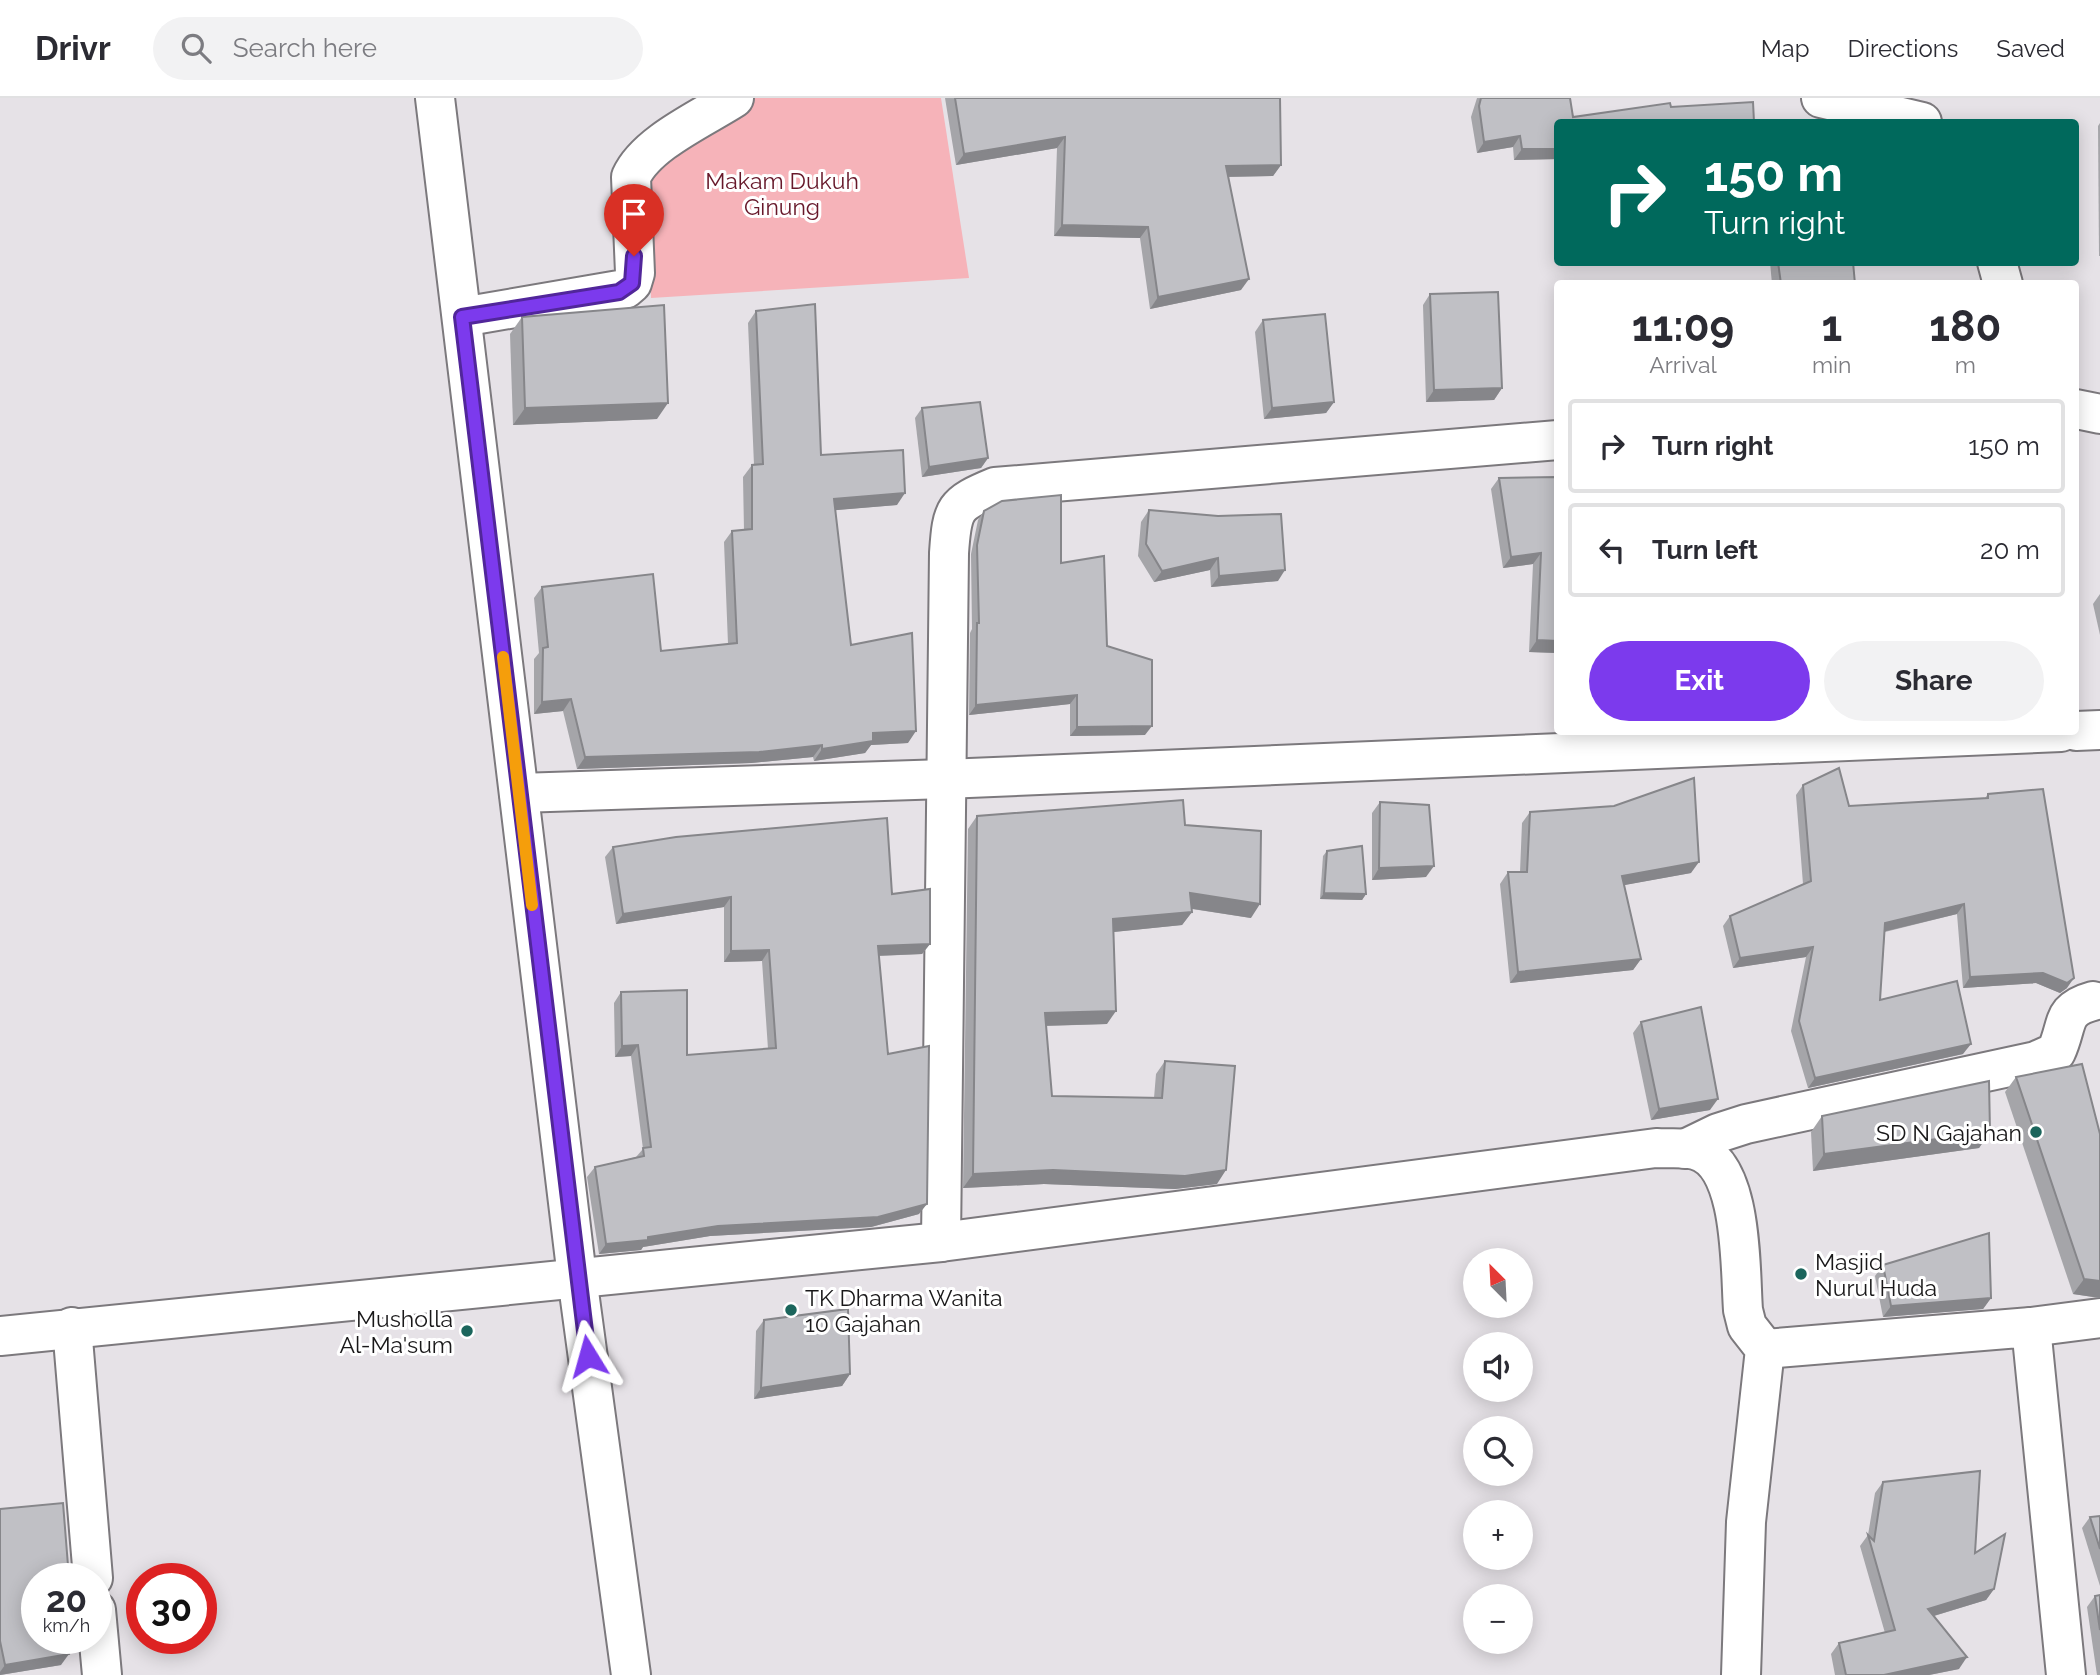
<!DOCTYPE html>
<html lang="en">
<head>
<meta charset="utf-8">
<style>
  body { margin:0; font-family:Raleway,sans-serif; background:#f2f2f3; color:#2b2b33; height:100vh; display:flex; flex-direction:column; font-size:26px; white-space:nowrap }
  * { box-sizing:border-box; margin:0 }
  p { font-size:23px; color:#7c7c81 }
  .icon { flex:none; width:38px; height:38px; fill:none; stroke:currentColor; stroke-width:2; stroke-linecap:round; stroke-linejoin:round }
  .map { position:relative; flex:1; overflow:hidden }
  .sheet { position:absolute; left:1554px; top:182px; width:525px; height:455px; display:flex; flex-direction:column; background:#fff; border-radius:7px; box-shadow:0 4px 18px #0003 }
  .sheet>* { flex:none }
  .guide { position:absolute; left:1554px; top:21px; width:525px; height:147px; border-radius:7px; box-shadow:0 4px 18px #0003; background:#00695c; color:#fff; overflow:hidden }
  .needle { width:46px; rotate:336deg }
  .tools { position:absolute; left:1463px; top:1150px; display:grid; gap:14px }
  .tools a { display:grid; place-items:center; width:70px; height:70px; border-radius:50%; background:#fff; box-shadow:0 4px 18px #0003; font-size:35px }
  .speed { position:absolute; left:21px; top:1465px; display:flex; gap:14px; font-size:35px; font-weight:700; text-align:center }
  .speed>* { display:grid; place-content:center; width:91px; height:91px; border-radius:50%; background:#fff; box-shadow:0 4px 18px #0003; line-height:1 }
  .speed small { font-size:18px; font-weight:400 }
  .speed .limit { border:10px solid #d22; background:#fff; color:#111 }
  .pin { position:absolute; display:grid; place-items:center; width:60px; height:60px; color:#fff; margin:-72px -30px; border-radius:50% 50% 50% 0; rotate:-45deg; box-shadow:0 0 7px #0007 }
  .pin .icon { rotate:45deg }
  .me { position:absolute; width:77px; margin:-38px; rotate:352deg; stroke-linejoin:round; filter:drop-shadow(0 0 5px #0008) }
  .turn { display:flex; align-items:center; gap:24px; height:147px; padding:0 35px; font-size:32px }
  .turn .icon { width:91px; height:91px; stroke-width:2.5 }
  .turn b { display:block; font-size:49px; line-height:60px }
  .eta { display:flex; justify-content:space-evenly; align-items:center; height:119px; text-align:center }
  .eta b { font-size:42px; font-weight:700; line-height:49px }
  .cta { display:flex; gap:14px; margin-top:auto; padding:14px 35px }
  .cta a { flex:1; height:80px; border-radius:42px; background:#7c3aed; color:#fff; font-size:28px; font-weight:700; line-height:80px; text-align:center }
  .cta a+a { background:#f2f2f3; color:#2b2b33 }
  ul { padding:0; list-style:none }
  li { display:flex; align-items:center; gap:21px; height:94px; margin:0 14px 10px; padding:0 21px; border:4px solid #e1e1e2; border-radius:7px }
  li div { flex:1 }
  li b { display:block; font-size:26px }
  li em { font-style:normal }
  header { display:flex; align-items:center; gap:42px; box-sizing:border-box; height:98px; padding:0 35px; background:#fff; border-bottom:2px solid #e1e1e2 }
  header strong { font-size:33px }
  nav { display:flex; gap:38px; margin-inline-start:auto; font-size:24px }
  .search { width:490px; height:63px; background:#f2f2f3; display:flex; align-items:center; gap:18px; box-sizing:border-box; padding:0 24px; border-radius:38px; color:#7c7c81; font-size:26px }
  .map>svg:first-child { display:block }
</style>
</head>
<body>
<header>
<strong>Drivr</strong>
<div class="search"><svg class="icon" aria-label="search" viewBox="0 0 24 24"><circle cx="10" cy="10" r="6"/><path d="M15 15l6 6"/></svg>Search here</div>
<nav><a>Map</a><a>Directions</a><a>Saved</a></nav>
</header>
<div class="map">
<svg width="2100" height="1577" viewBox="0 0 2100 1577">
  <rect width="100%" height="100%" fill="#e6e2e7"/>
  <path fill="#f6b3b9" d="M751,0H941L969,180L651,200L647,91L664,62Z"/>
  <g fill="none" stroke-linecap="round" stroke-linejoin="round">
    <g stroke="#7c797d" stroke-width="42">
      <g id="minor">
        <path d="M435,0L577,1179L631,1577"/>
        <path d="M1821,0L1922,24"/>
        <path d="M1997,164L2003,186"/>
        <path d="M462,219L625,191L632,185L635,175L631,79C646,45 703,20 734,0"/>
        <path d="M2076,311L2100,316"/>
        <path d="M2076,633L2100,632"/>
        <path d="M519,695L945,681L2061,634"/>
        <path d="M1685,1051L1718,1035L1746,1026L2036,963L2056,954C2069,926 2060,912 2093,903"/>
        <path d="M941,1144L949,455C952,410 954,406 995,389L1558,342"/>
        <path d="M72,1229L93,1480"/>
        <path d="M2031,1229L2100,1220"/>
        <path d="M0,1238L941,1144L1656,1050C1669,1051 1683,1049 1695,1052C1744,1064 1740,1172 1743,1212L1747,1228L1765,1251L1746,1424L1741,1577"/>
        <path d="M1765,1251L2031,1229L2066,1577"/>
        <path d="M96,1512L102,1577"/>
      </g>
    </g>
    <use href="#minor" stroke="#fff" stroke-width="38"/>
  </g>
  <g fill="#a5a5a9">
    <path d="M945,0H1280L1281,67L1273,78L1228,79L1241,192L1150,211L1140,140L1054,138L1057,50L956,67Z"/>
    <path d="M1477,0H1570L1573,19L1671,9L1558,24V61L1514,62L1513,49L1477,55L1471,19Z"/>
    <path d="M2100,25V158H2099L2098,28Z"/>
    <path d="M1770,164H1853L1855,186H1772Z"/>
    <path d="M1430,196L1502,290L1494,302L1426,304L1423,207Z"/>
    <path d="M756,213L821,357L897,407L835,412L851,547L908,645L871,647L865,655L814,663L813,659L751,665L577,671L563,613L534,616V561L539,555L534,500L542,489L661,553L728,546L724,444L732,433L744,432L743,379L752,367H754L748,225Z"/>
    <path d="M522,219L657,321L513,327L510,236Z"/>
    <path d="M1263,222L1334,304L1326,315L1264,321L1255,234Z"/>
    <path d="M922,310L988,360L981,370L922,379L915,320Z"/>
    <path d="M1558,379V555L1529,554L1533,466L1503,470L1491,391L1499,380Z"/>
    <path d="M1149,412L1278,483L1211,489L1210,472L1154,484L1138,458L1141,424Z"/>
    <path d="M984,413L1061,465L1107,548L1145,637L1070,638V606L969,617L970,535L972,531L971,456L978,422Z"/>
    <path d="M2100,496V537L2093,506Z"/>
    <path d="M1803,687L1849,708L1985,700L1988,696L2067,890L2060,895L2036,885L1963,890L1957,816L1885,834L1880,902L1963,956L1808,990L1791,933L1806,859L1733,870L1723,828L1730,818L1803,786L1796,697Z"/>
    <path d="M1380,704L1426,779L1372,782V715Z"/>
    <path d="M1530,714L1691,775L1624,787L1641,861L1633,872L1510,885L1500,786L1508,774H1520L1522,725Z"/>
    <path d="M977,718L1185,727L1251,820L1192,811V814L1182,827L1113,834L1107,926L1046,928L1052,998L1154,1000L1156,976L1165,963L1217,1086L1175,1091L1044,1086L963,1090L968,731Z"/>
    <path d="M613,749L892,796L930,846L922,856L879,858L888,956L919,1116L871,1129L710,1138L643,1149L641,1152L599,1156L587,1079L595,1069L636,1059L643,1051L631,958L615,959L614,905L621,894L687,957L768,951L762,863L724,864V809L616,826L605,759Z"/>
    <path d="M1327,753L1366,796L1362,802L1320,801L1323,758Z"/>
    <path d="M1641,924L1710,1012L1651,1022L1633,935Z"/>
    <path d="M2016,979L2100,1036V1200L2073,1196L2005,994Z"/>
    <path d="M1822,1018L1990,1034L1979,1050L1813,1073L1811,1034Z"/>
    <path d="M1883,1167L1991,1200L1983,1211L1883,1219L1875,1178Z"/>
    <path d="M764,1222L850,1276L842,1288L754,1301L756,1233Z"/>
    <path d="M1883,1384L1975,1455L1994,1491L1986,1502L1934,1518L1959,1571L1929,1577H1835L1831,1556L1839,1545L1885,1535L1860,1448L1868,1437L1875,1395Z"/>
    <path d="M0,1411L37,1480L61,1567L0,1577Z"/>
    <path d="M2100,1418V1488L2082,1430L2090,1419Z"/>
    <path d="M2100,1497V1577H2097L2087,1509L2095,1498Z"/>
  </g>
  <g fill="#86868a">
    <path d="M1520,38L1513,49L1477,55L1484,44Z"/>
    <path d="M1065,39L1057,50L956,67L964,56Z"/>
    <path d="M1522,51H1558V61L1514,62Z"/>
    <path d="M1281,67L1273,78L1218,79L1226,68Z"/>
    <path d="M1062,127L1148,129L1140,140L1054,138Z"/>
    <path d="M1249,181L1241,192L1150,211L1158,199Z"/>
    <path d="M1502,290L1494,302L1426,304L1434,292Z"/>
    <path d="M1334,304L1326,315L1264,321L1272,310Z"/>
    <path d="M668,305L657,321L513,327L525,310Z"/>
    <path d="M988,360L981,370L922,379L929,369Z"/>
    <path d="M905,395L897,407L826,413L834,401Z"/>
    <path d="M1541,455L1533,466L1503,470L1511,459Z"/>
    <path d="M1218,460L1210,472L1154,484L1162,473Z"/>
    <path d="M1285,472L1278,483L1211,489L1219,478Z"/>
    <path d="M1537,542L1558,543V555L1529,554Z"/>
    <path d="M1077,597L1070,606L969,617L976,607Z"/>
    <path d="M571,601L563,613L534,616L542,604Z"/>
    <path d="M1152,628L1145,637L1070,638L1077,629Z"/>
    <path d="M916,633L908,645L871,647L865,655L814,663L822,651L873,635Z"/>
    <path d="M822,647L813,659L751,665L577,671L585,659Z"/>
    <path d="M1699,764L1691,775L1614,789L1622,778Z"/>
    <path d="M1434,768L1426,779L1372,782L1379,770Z"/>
    <path d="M1190,795L1260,806L1251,820L1181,809Z"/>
    <path d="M1324,795L1366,796L1362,802L1320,801Z"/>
    <path d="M731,799L724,809L616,826L623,816Z"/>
    <path d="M1964,806L1957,816L1878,835L1885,825Z"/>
    <path d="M1192,814L1182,827L1104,835L1113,821Z"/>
    <path d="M930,846L922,856L871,858L878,848Z"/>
    <path d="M1813,849L1806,859L1733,870L1740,860Z"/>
    <path d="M769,852L762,863L724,864L731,853Z"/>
    <path d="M1641,861L1633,872L1510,885L1518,874Z"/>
    <path d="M2043,875L2074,880L2067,890L2060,895L2036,885L1963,890L1970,879Z"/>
    <path d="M1116,913L1107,926L1036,928L1045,915Z"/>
    <path d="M1971,946L1963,956L1808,990L1815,980Z"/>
    <path d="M638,947L631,958L615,959L622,948Z"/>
    <path d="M1718,1001L1710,1012L1651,1022L1659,1011Z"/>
    <path d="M1990,1034L1979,1050L1813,1073L1824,1056Z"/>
    <path d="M1053,1072H1226L1217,1086L1175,1091L1044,1086L963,1090L973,1076Z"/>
    <path d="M927,1106L919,1116L871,1129L710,1138L643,1149L641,1152L599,1156L606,1146L718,1128Z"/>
    <path d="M2084,1181L2100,1183V1200L2073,1196Z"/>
    <path d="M1991,1200L1983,1211L1883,1219L1891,1208Z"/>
    <path d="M850,1276L842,1288L754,1301L761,1290Z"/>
    <path d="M1994,1491L1986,1502L1920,1522L1928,1511Z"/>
    <path d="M69,1556L61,1567L0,1577V1574L5,1567Z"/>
    <path d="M1967,1559L1959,1571L1929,1577H1884Z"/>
  </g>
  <g fill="#c0c0c5" stroke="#86868a" stroke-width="2">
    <path d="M955,0H1280L1281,67L1226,68L1249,181L1158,199L1148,129L1062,127L1065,39L964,56Z"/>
    <path d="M1481,0H1570L1573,19L1670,5L1671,9L1753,4L1754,24H1558V51H1522L1520,38L1484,44L1479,8Z"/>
    <path d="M1817,22L1823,24H1811Z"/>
    <path d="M1778,164H1853L1855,186H1781Z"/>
    <path d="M1498,194L1502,290L1434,292L1430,196Z"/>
    <path d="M815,206L821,357L903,352L905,395L834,401L851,547L912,535L916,633L873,635V643L822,651V647L759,654L585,659L571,601L542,604L543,550L548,549L542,489L653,476L661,553L737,545L732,433L752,431V367L763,366L756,213Z"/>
    <path d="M664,207L668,305L525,310L522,219Z"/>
    <path d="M1325,216L1334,304L1272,310L1263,222Z"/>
    <path d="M980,304L988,360L929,369L922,310Z"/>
    <path d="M1558,379V543L1537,542L1541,455L1511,459L1499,380Z"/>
    <path d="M1061,397V465L1104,458L1107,548L1152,562V628L1077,629V597L976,607L977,525H979L977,447L984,413L1002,403Z"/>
    <path d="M1149,412L1218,418L1281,416L1285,472L1219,478L1218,460L1162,473L1146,446Z"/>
    <path d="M1839,670L1849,708L1988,700V696L2043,691L2074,880L2067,885L2043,875L1970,879L1964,806L1885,825L1880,902L1957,883L1971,946L1815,980L1799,923L1813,849L1740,860L1730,818L1811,783L1803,687Z"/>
    <path d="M1694,680L1699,764L1622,778L1641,861L1518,874L1508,774H1527L1530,714L1614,708Z"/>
    <path d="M1183,702L1185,727L1261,733L1260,806L1190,795L1192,814L1113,821L1116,913L1045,915L1052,998L1162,1000L1165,963L1235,968L1226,1072L1185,1078L1053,1072L973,1076L977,718Z"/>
    <path d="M1380,704L1429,707L1434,768L1379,770Z"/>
    <path d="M887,720L892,796L930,791V846L878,848L888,956L929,948L927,1106L878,1119L718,1128L648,1139V1142L606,1146L595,1069L644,1058L643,1050L651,1049L638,947L622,948L621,894L687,892V957L776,950L769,852L731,853V799L623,816L613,749L676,739Z"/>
    <path d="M1362,748L1366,796L1324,795L1327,753Z"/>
    <path d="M1701,909L1718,1001L1659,1011L1641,924Z"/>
    <path d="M2082,966L2100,1036V1183L2084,1181L2016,979Z"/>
    <path d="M1989,983L1990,1034L1824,1056L1822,1018Z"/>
    <path d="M1989,1135L1991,1200L1891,1208L1883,1167Z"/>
    <path d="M848,1211L850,1276L761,1290L764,1222Z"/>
    <path d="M1980,1373L1975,1455L2005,1436L1994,1491L1928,1511L1967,1559L1884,1577H1846L1839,1545L1895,1532L1868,1437L1874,1443L1883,1384Z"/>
    <path d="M63,1405L69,1480H37V1540H66L69,1556L5,1567L0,1543V1411Z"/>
    <path d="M2100,1418V1451L2090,1419Z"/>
    <path d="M2100,1497V1532L2095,1498Z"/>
  </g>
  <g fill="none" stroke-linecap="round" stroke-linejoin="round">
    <g stroke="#51269a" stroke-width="18">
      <path id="route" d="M588,1258L462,219L619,194L632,185L634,158"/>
    </g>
    <use href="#route" stroke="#7c3aed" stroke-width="12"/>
    <path stroke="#f59e0b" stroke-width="12" d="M503,559L532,807"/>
  </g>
  <g fill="#1b655c" stroke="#fff" stroke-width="2.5">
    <circle cx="2036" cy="1034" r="7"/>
    <circle cx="1801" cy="1176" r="7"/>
    <circle cx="791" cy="1212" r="7"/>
    <circle cx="467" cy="1233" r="7"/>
  </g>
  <g text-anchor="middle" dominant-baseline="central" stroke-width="6" stroke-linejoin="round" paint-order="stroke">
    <g font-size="23" fill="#67182a" stroke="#fff">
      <text x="782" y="82">Makam Dukuh<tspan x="782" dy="26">Ginung</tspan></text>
    </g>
    <g font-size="23" fill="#191819" stroke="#fff" text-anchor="end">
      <text x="2022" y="1034">SD N Gajahan</text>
      <text x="1815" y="1163" text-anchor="start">Masjid<tspan x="1815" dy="26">Nurul Huda</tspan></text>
      <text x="805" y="1199" text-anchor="start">TK Dharma Wanita<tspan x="805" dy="26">10 Gajahan</tspan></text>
      <text x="453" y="1220">Musholla<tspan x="453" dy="26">Al-Ma'sum</tspan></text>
    </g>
  </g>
</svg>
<div class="tools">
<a><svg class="needle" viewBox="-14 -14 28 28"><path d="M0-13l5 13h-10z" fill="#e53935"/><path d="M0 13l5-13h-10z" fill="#7c7c81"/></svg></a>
<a><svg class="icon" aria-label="sound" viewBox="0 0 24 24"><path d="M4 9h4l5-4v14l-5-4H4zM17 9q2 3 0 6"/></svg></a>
<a><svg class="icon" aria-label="search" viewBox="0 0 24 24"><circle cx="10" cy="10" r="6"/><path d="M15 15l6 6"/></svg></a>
<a>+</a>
<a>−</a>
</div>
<div class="speed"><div>20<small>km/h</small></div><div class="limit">30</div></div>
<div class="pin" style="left:634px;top:158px;background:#d93025"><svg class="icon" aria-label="arrive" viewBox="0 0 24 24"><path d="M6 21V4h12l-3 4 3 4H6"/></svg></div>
<svg class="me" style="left:588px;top:1258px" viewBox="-20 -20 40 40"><path d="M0-17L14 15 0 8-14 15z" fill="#7c3aed" stroke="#fff" stroke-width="4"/></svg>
<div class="guide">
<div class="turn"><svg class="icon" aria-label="right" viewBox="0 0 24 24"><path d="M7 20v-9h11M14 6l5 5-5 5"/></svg><div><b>150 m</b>Turn right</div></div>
</div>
<section class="sheet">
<div class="eta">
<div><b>11:09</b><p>Arrival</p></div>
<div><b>1</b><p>min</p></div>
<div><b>180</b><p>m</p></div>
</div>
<ul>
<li><svg class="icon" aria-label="right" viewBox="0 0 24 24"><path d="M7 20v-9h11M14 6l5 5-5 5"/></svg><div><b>Turn right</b></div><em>150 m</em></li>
<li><svg class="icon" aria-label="left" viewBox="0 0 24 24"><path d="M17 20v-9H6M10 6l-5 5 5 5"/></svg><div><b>Turn left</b></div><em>20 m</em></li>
</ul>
<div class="cta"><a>Exit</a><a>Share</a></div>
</section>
</div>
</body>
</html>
